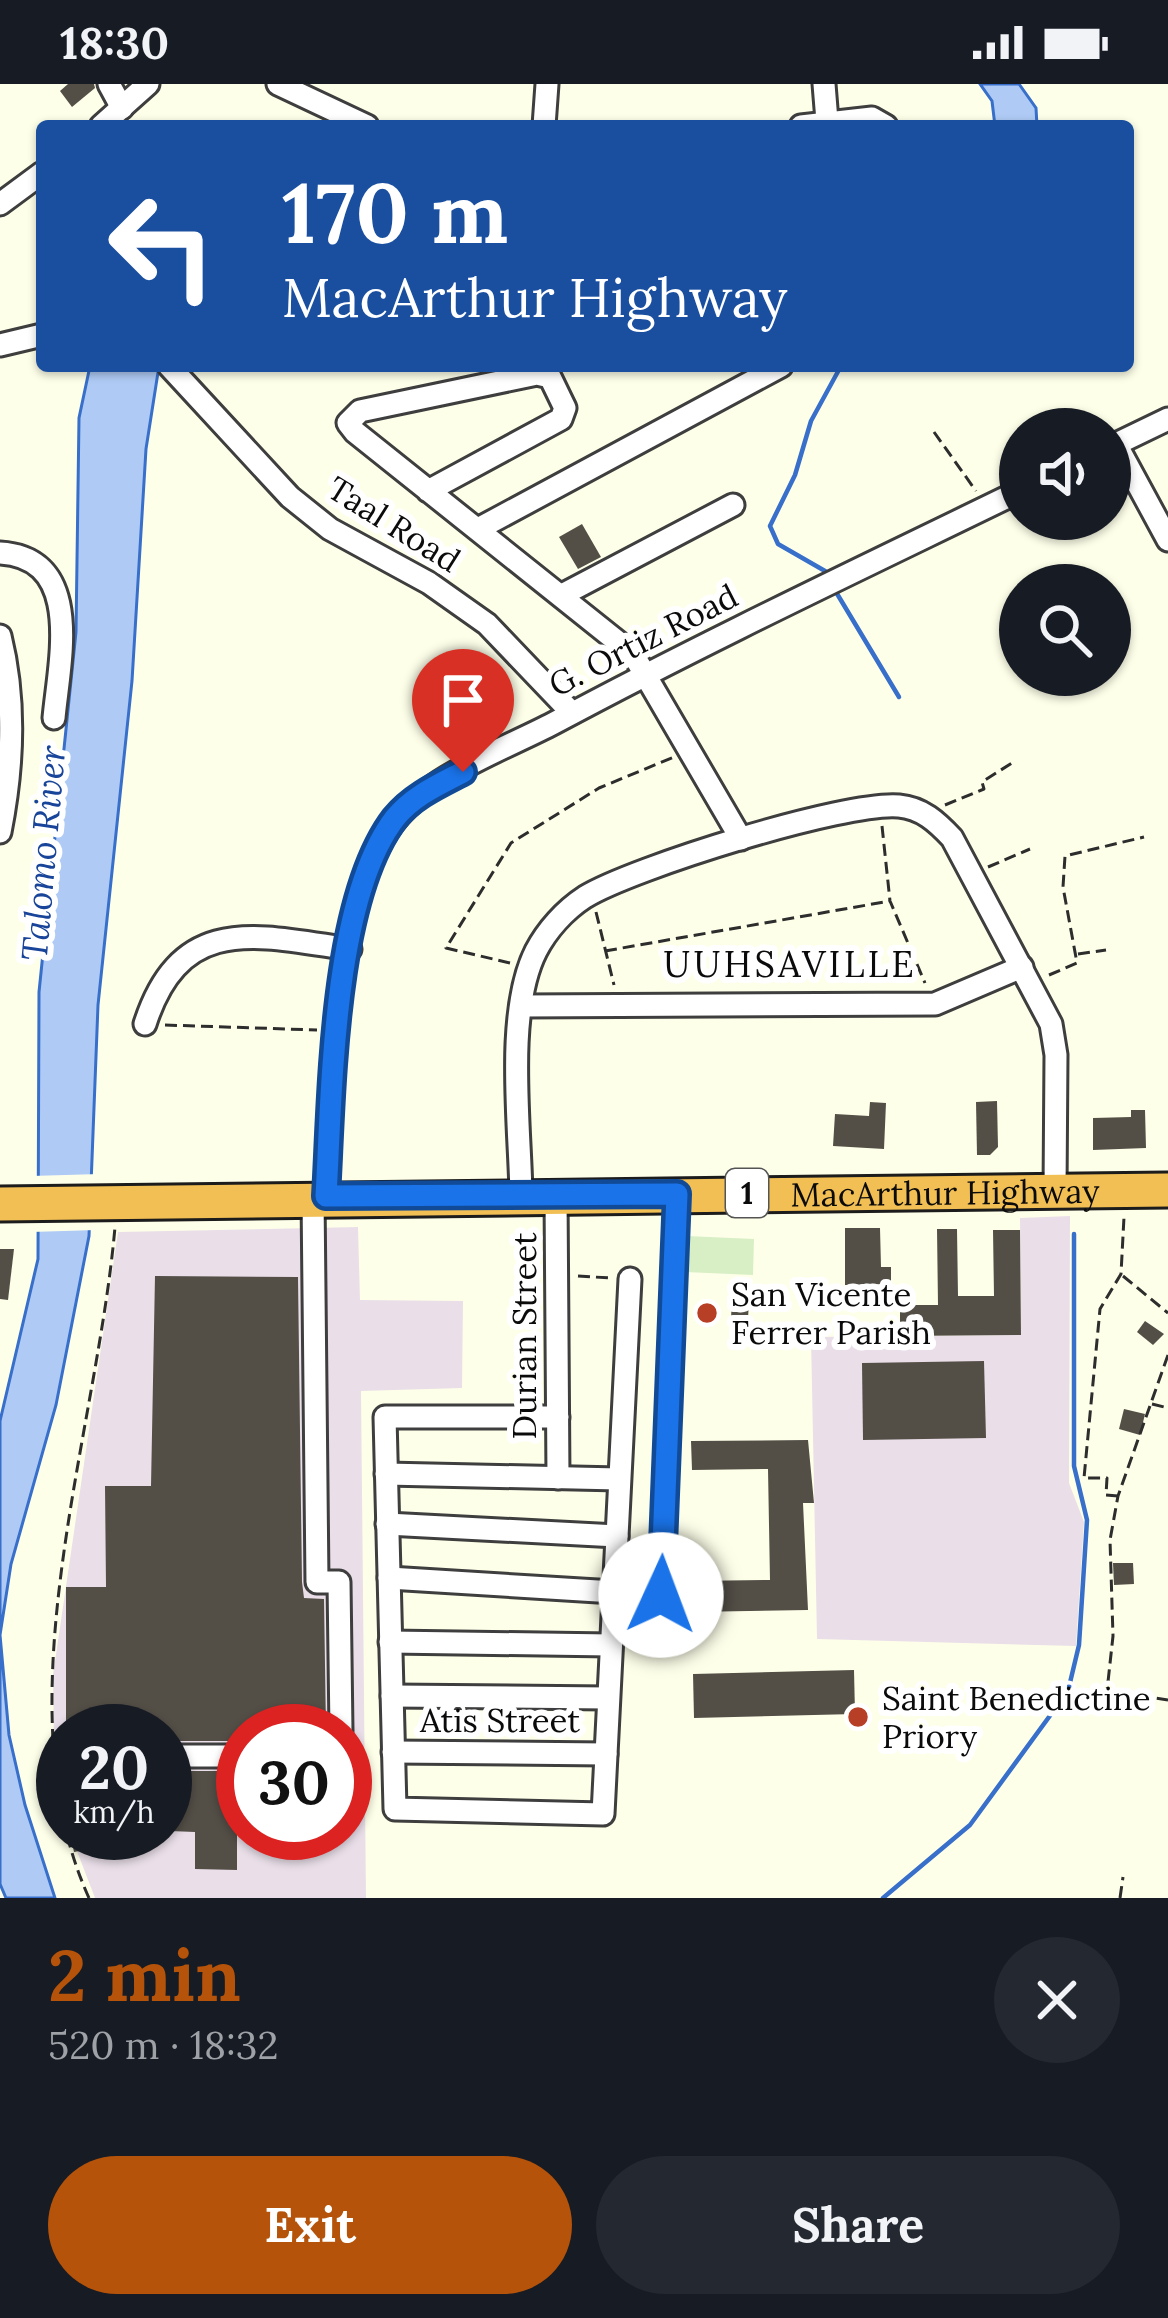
<!DOCTYPE html>
<html lang="en">
<head>
<meta charset="utf-8">
<style>
  body { margin:0; font-family:Lora,serif; background:#242831; color:#f1f3f6; height:100vh; display:flex; flex-direction:column; font-size:45px; white-space:nowrap }
  * { box-sizing:border-box; margin:0 }
  p { font-size:39px; color:#9ea1a6 }
  .icon { flex:none; width:66px; height:66px; fill:none; stroke:currentColor; stroke-width:2; stroke-linecap:round; stroke-linejoin:round }
  .map { position:relative; height:1814px; overflow:hidden }
  .drawer { display:flex; flex-direction:column; background:#171b24; flex:1 }
  .drawer>* { flex:none }
  .banner { position:absolute; left:36px; top:36px; width:1098px; height:252px; border-radius:12px; box-shadow:0 3px 9px #0004; background:#1a4fa0; color:#fff; overflow:hidden }
  .controls { position:absolute; left:999px; top:324px; display:grid; gap:24px }
  .controls a { display:grid; place-items:center; width:132px; height:132px; border-radius:50%; background:#171b24; box-shadow:0 3px 9px #0004; font-size:60px }
  .speed { position:absolute; left:36px; top:1620px; display:flex; gap:24px; font-size:60px; font-weight:700; text-align:center }
  .speed>* { display:grid; place-content:center; width:156px; height:156px; border-radius:50%; background:#171b24; box-shadow:0 3px 9px #0004; line-height:1 }
  .speed small { font-size:30px; font-weight:400 }
  .speed .limit { border:18px solid #d22; background:#fff; color:#111 }
  .pin { position:absolute; display:grid; place-items:center; width:102px; height:102px; color:#fff; margin:-123px -51px; border-radius:50% 50% 50% 0; rotate:-45deg; box-shadow:0 0 12px #0007 }
  .pin .icon { rotate:45deg }
  .me { position:absolute; width:132px; margin:-66px; rotate:2deg; stroke-linejoin:round; filter:drop-shadow(0 0 9px #0008) }
  .turn { display:flex; align-items:center; gap:42px; height:252px; padding:0 48px; font-size:54px }
  .turn .icon { width:156px; height:156px; stroke-width:2.5 }
  .turn b { display:block; font-size:84px; line-height:102px }
  .round { display:grid; place-items:center; flex:none; width:126px; height:126px; border-radius:63px; background:#242831 }
  .headline { display:flex; align-items:center; justify-content:space-between; height:204px; padding:0 48px }
  h1 { font-size:72px; font-weight:700; line-height:90px; color:#b45309 }
  .action { display:flex; gap:24px; margin-top:auto; padding:24px 48px }
  .action a { flex:1; height:138px; border-radius:72px; background:#b45309; color:#fff; font-size:48px; font-weight:700; line-height:138px; text-align:center }
  .action a+a { background:#242831; color:#f1f3f6 }
  .status { display:flex; justify-content:space-between; align-items:center; height:84px; padding:0 60px; background:#171b24; direction:ltr }
  .status svg { height:33px; fill:currentColor }
  .map>svg:first-child { display:block }
</style>
</head>
<body>
<div class="status"><b>18:30</b><svg viewBox="0 0 49 12"><path d="M0 12V9h3v3zM5 12V6h3v6zM10 12V3h3v9zM15 12V0h3v12zM26 1h20v11H26zM47 4h2v5h-2z"/></svg></div>
<div class="map">
<svg width="1168" height="1814" viewBox="0 0 1168 1814">
  <rect width="100%" height="100%" fill="#feffe9"/>
  <g fill="#eadfe9" fill-rule="evenodd">
    <path d="M1070,1132L1069,1399L1084,1438L1076,1562L817,1555L811,1253L1021,1251L1020,1134Z"/>
    <path d="M358,1143L360,1216L463,1217L462,1304L361,1307L366,1814H95L70,1749H165V1647H63V1710L54,1658L53,1591L118,1148ZM243,1647H345V1749H243Z"/>
  </g>
  <path fill="#d8efc6" d="M687,1152L754,1155L753,1191L685,1188Z"/>
  <g fill="#afcbf5" stroke="#376fca" stroke-width="3">
    <path d="M980,0H1019L1036,24L1037,42H995L992,17Z"/>
    <path d="M90,282H159L146,365L132,597L98,921L89,1152L56,1321L11,1480L0,1551L9,1651L25,1721L55,1814H6L0,1800V1337L38,1175L39,908L76,548L79,334Z"/>
  </g>
  <path fill="#feffe9" d="M100,1090L96,1146L31,1148V1092Z"/>
  <g fill="none" stroke-linecap="round" stroke-linejoin="round">
    <g stroke="#376fca" stroke-width="4.5">
      <path d="M825,487L778,460L770,442L795,391L811,337L841,282"/>
      <path d="M836,508L899,613"/>
      <path d="M883,1814L970,1741L1068,1607L1079,1561L1087,1436L1074,1382V1150"/>
    </g>
  </g>
  <g fill="#534f47">
    <path d="M68,0H94L95,4L72,23L60,7Z"/>
    <path d="M582,440L601,473L578,485L559,453Z"/>
    <path d="M997,1017L998,1063L990,1071H977L976,1018Z"/>
    <path d="M870,1018L886,1019L884,1065L833,1062L835,1030L869,1032Z"/>
    <path d="M1131,1026H1145L1146,1064L1093,1066V1034L1131,1033Z"/>
    <path d="M845,1144H880L881,1183H891V1200L845,1201Z"/>
    <path d="M937,1145H957L958,1212H994L993,1146H1020L1021,1251L900,1252V1221H938Z"/>
    <path d="M0,1165H14L8,1216L0,1215Z"/>
    <path d="M155,1192L298,1193L302,1498L304,1514L324,1515L326,1647H243V1657H165V1647H110V1637H66V1503H106L105,1402H151Z"/>
    <path d="M732,1213L749,1214L748,1236L731,1235Z"/>
    <path d="M1145,1237L1164,1250L1153,1261L1137,1248Z"/>
    <path d="M984,1277L986,1354L863,1356L862,1279Z"/>
    <path d="M1124,1325L1145,1330L1140,1351L1119,1345Z"/>
    <path d="M808,1356L814,1419H803L808,1526L691,1528V1497L770,1496L768,1385L692,1386L691,1357Z"/>
    <path d="M1113,1479H1133L1134,1500L1114,1501Z"/>
    <path d="M854,1586L855,1630L694,1634L693,1590Z"/>
    <path d="M165,1687H237V1786L195,1785V1748L170,1747V1732H165Z"/>
    <path d="M70,1749H111L113,1761L74,1768Z"/>
    <path d="M138,1749L141,1767L115,1770L113,1753Z"/>
  </g>
  <g fill="none" stroke-linecap="round" stroke-linejoin="round">
    <g stroke="#3e3e3e" stroke-width="27">
      <g id="minor">
        <path d="M109,0L122,24"/>
        <path d="M278,0L367,42"/>
        <path d="M824,0L827,37"/>
        <path d="M101,42L148,0"/>
        <path d="M544,42L547,0"/>
        <path d="M801,42L872,34L886,42"/>
        <path d="M0,120L42,89"/>
        <path d="M0,261L42,251"/>
        <path d="M169,282L290,413L330,445L429,499L487,540L572,629"/>
        <path d="M1116,360L1168,456"/>
        <path d="M1110,363L1168,335"/>
        <path d="M428,407L561,335L565,324L550,293L537,290L360,327L348,339L355,348L633,570L741,755"/>
        <path d="M478,445L781,282"/>
        <path d="M0,469C85,474 59,578 54,634"/>
        <path d="M562,511L733,421"/>
        <path d="M0,552C16,617 13,682 0,748"/>
        <path d="M522,922L935,920L1022,883"/>
        <path d="M145,940C181,828 258,852 350,865"/>
        <path d="M521,1111C520,1042 505,928 536,867C547,846 565,826 585,813C632,784 846,717 899,722C922,724 937,738 952,754L1051,940L1056,971L1055,1107"/>
        <path d="M556,1111L558,1394"/>
        <path d="M313,1112L317,1498H339L341,1647"/>
        <path d="M326,1112C333,1011 332,842 383,754C416,695 497,669 554,639C707,557 864,483 1020,407"/>
        <path d="M558,1333H385L395,1725L603,1730L630,1195"/>
        <path d="M386,1390L619,1395"/>
        <path d="M387,1440L617,1452"/>
        <path d="M389,1494L614,1508"/>
        <path d="M659,1556L677,1110"/>
        <path d="M390,1558L611,1561"/>
        <path d="M392,1612L608,1614"/>
        <path d="M393,1668L606,1670"/>
        <path d="M165,1672H243"/>
      </g>
    </g>
    <g stroke="#1c1c1c" stroke-width="39">
      <g id="highway">
        <path id="s1" d="M0,1120L1168,1106"/>
      </g>
    </g>
    <g stroke="#2d2d2d" stroke-width="3" stroke-dasharray="12 6" stroke-linecap="butt">
      <path d="M934,348L976,407"/>
      <path d="M945,721L984,705L982,698L1015,677"/>
      <path d="M882,742L890,817L925,899"/>
      <path d="M988,783L1030,765"/>
      <path d="M596,828L614,901"/>
      <path d="M605,867L890,817"/>
      <path d="M1078,870L1106,866"/>
      <path d="M510,879L446,864L511,759L599,704L674,673"/>
      <path d="M1049,891L1077,879L1063,803L1065,772L1144,753"/>
      <path d="M165,941L317,946"/>
      <path d="M578,1192L610,1194"/>
      <path d="M1123,1192L1168,1229"/>
      <path d="M1168,1271L1118,1412L1110,1456L1113,1552L1107,1607L1168,1616"/>
      <path d="M1152,1320L1168,1324"/>
      <path d="M1118,1412L1106,1411L1107,1394H1084L1100,1225L1121,1190L1124,1133"/>
      <path d="M89,1814C0,1618 97,1351 115,1143"/>
      <path d="M1120,1814L1123,1793"/>
    </g>
    <use href="#minor" stroke="#fff" stroke-width="21"/>
    <use href="#highway" stroke="#f2bf54" stroke-width="33"/>
  </g>
  <g fill="none" stroke-linecap="round" stroke-linejoin="round">
    <g stroke="#114b97" stroke-width="30">
      <path id="route" d="M463,688C438,701 413,712 395,734C332,816 332,1010 326,1112L677,1110L661,1511"/>
    </g>
    <use href="#route" stroke="#1a73e8" stroke-width="21"/>
  </g>
  <g fill="#b73f26" stroke="#fff" stroke-width="4.5">
    <circle cx="707" cy="1229" r="12"/>
    <circle cx="858" cy="1633" r="12"/>
  </g>
  <g text-anchor="middle" dominant-baseline="central" stroke-width="12" stroke-linejoin="round" paint-order="stroke">
    <rect fill="#fff" stroke="#545454" stroke-width="3" x="726" y="1085" width="42" height="48" rx="9"/>
    <g font-size="30" font-weight="bold" fill="#0b0b0b">
      <text x="747" y="1109">1</text>
    </g>
    <g font-size="33" fill="#0b0b0b" stroke="#fff">
      <text transform="translate(394 440) rotate(32)">Taal Road</text>
      <text transform="translate(643 556) rotate(-27)">G. Ortiz Road</text>
      <text stroke="none"><textPath href="#s1" startOffset="945">MacArthur Highway</textPath></text>
      <text transform="translate(524 1252) rotate(-90)">Durian Street</text>
      <text x="500" y="1636">Atis Street</text>
    </g>
    <g font-size="33" fill="#0b0b0b" stroke="#fff" text-anchor="start">
      <text x="731" y="1210">San Vicente<tspan x="731" dy="38">Ferrer Parish</tspan></text>
      <text x="882" y="1614">Saint Benedictine<tspan x="882" dy="38">Priory</tspan></text>
    </g>
    <g font-size="36" font-style="italic" fill="#184499" stroke="#fff">
      <text transform="translate(43 769) rotate(-85)">Talomo River</text>
    </g>
    <g font-size="36" letter-spacing="3" fill="#0b0b0b" stroke="#fff">
      <text x="790" y="880">UUHSAVILLE</text>
    </g>
  </g>
</svg>
<div class="controls">
<a><svg class="icon" aria-label="sound" viewBox="0 0 24 24"><path d="M4 9h4l5-4v14l-5-4H4zM17 9q2 3 0 6"/></svg></a>
<a><svg class="icon" aria-label="search" viewBox="0 0 24 24"><circle cx="10" cy="10" r="6"/><path d="M15 15l6 6"/></svg></a>
</div>
<div class="speed"><div>20<small>km/h</small></div><div class="limit">30</div></div>
<div class="pin" style="left:463px;top:688px;background:#d93025"><svg class="icon" aria-label="arrive" viewBox="0 0 24 24"><path d="M6 21V4h12l-3 4 3 4H6"/></svg></div>
<svg class="me" style="left:661px;top:1511px" viewBox="-20 -20 40 40"><circle r="19" fill="#fff"/><path d="M0-13L10 11 0 6-10 11z" fill="#1a73e8"/></svg>
<div class="banner">
<div class="turn"><svg class="icon" aria-label="left" viewBox="0 0 24 24"><path d="M17 20v-9H6M10 6l-5 5 5 5"/></svg><div><b>170 m</b>MacArthur Highway</div></div>
</div>
</div>
<section class="drawer">
<div class="headline"><div><h1>2 min</h1><p>520 m · 18:32</p></div><a class="round"><svg class="icon" aria-label="close" viewBox="0 0 24 24"><path d="M6 6l12 12M18 6L6 18"/></svg></a></div>
<div class="action"><a>Exit</a><a>Share</a></div>
</section>
</body>
</html>
